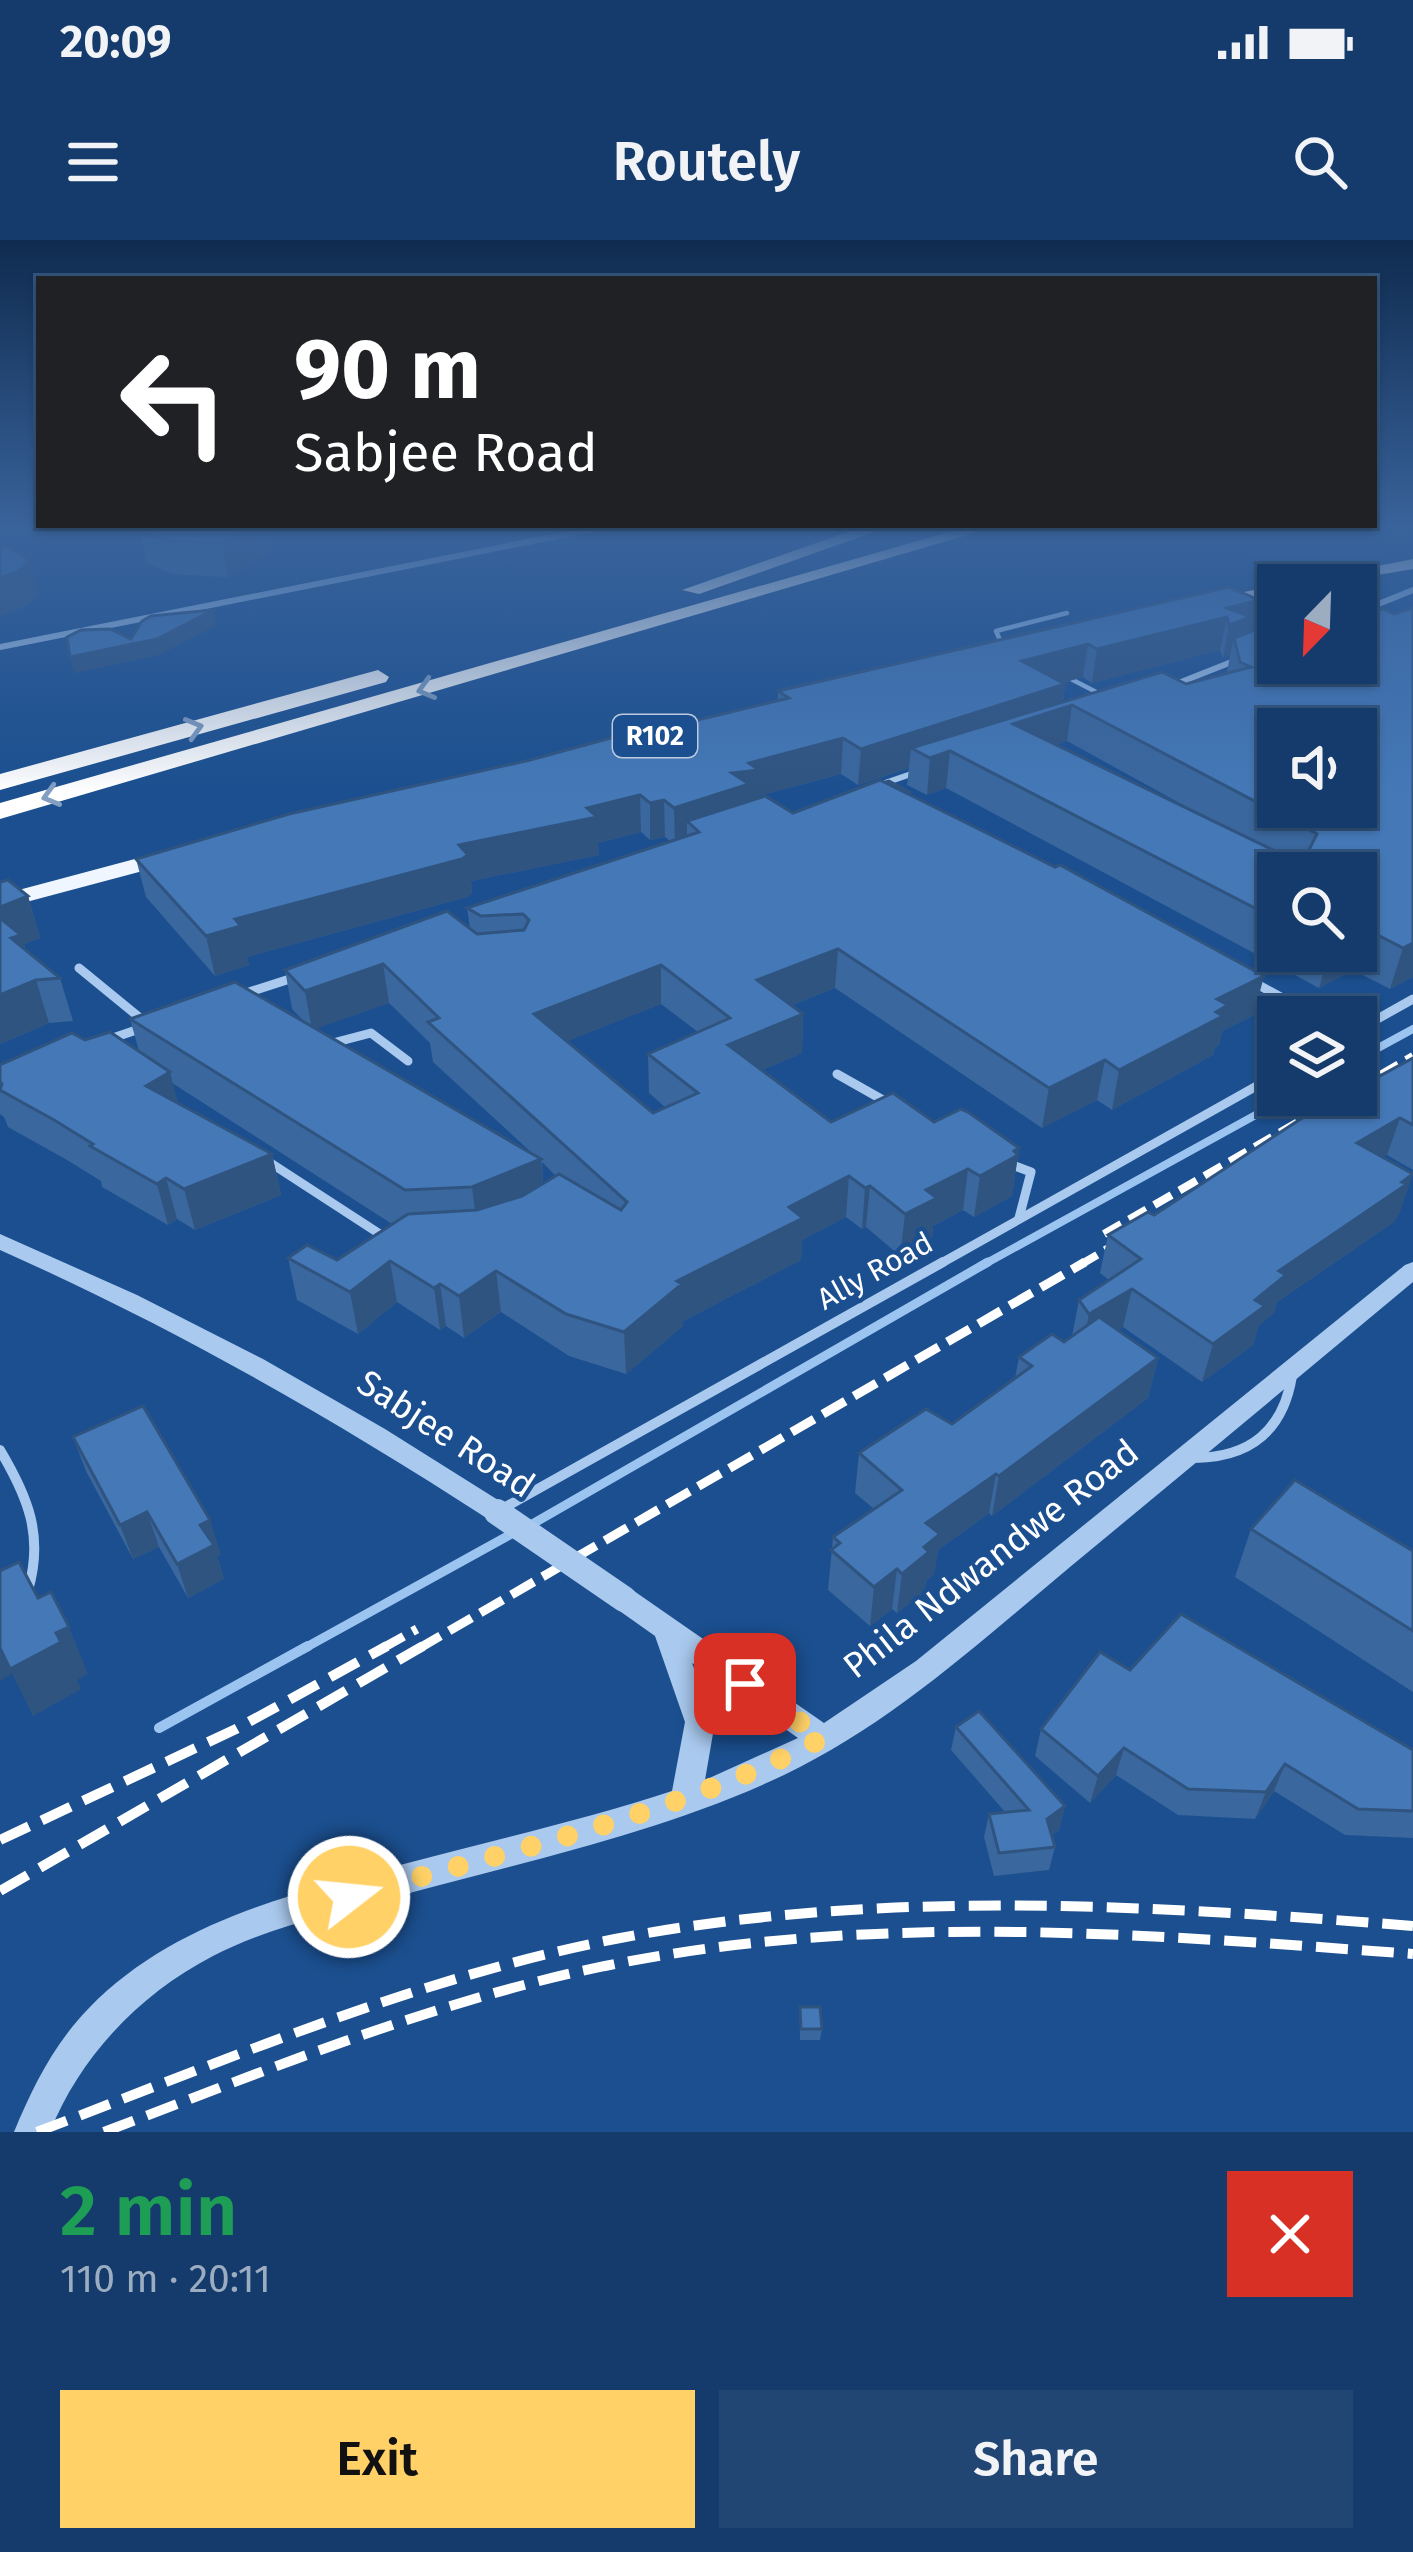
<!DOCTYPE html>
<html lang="en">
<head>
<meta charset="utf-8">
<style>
  body { margin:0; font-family:"Fira Sans",sans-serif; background:#214673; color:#f1f3f6; height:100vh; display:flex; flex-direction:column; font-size:45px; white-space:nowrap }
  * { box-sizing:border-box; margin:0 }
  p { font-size:39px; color:#9dadc1 }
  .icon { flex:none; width:66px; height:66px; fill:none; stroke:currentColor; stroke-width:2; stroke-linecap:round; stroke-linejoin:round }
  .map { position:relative; height:1892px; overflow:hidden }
  .sheet { display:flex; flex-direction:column; background:#143b6b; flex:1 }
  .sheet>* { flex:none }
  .banner { position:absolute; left:36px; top:36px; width:1341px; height:252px; border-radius:0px; box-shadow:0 3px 9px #0004,0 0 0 3px #33557e; background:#202124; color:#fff; overflow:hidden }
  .needle { width:78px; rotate:203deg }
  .tools { position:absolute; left:1257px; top:324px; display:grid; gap:24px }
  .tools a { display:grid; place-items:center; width:120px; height:120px; border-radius:0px; background:#143b6b; box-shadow:0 3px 9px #0004,0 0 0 3px #33557e; font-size:60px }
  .pin { position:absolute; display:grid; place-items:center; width:102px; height:102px; color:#fff; margin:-51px; border-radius:24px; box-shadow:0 6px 18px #0006 }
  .me { position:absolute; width:132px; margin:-66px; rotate:74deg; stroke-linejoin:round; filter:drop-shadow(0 0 9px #0008) }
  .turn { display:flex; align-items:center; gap:42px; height:252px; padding:0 60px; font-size:54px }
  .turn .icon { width:156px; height:156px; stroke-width:2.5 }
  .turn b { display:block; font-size:84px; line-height:102px }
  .round { display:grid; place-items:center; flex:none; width:126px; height:126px; border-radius:0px; background:#214673 }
  .overview { display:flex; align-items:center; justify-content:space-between; height:204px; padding:0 60px }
  h1 { font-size:72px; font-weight:600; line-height:90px; color:#1e9e55 }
  .action { display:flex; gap:24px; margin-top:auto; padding:24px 60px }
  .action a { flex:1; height:138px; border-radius:0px; background:#ffd166; color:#111; font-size:48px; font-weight:600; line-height:138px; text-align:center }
  .action a+a { background:#214673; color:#f1f3f6 }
  .status { display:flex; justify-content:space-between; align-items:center; height:84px; padding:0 60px; background:#143b6b; direction:ltr }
  .status svg { height:33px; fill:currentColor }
  header { display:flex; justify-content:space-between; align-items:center; height:156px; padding:0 60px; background:#143b6b; font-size:54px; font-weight:600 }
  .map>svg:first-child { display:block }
</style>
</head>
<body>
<div class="status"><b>20:09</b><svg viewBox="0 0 49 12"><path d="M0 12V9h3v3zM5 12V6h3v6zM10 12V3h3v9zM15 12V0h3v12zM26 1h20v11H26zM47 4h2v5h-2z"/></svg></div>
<header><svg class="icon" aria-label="menu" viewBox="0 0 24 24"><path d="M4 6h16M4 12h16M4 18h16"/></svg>Routely<svg class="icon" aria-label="search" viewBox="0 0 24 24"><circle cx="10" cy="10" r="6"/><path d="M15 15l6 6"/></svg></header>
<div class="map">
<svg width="1413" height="1892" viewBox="0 0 1413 1892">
  <rect width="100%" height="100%" fill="#1b4f8f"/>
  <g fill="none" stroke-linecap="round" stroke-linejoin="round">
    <g stroke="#9cc4f0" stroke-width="4.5">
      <path d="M1000,400L996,391L1067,373"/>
      <path d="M1067,437L1102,455"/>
    </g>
    <g stroke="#9cc4f0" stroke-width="8">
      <path d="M1356,820L1413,789"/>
      <path d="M983,1025L1292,855"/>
    </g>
    <g stroke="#9cc4f0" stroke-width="9">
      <path d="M529,1286L988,1022"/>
      <path d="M303,1409L515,1292"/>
    </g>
    <path stroke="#9cc4f0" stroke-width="10" d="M159,1488L308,1406"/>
    <g stroke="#a9c9ee" stroke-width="6">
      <path d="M1356,373L1413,350"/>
      <path d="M0,407L598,288"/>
      <path d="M1171,446L1239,419"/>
      <path d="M882,544L917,532"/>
    </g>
    <g stroke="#a9c9ee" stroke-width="9">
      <path d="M79,728L145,782"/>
      <path d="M1255,743L1317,777"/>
      <path d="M243,754L296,737"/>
      <path d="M1356,791L1413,759"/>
      <path d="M107,800L142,788"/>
      <path d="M329,804L371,793L408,821"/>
      <path d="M837,834L890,864"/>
      <path d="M269,922L386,998"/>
      <path d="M1007,923L1031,932L1019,978"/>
      <path d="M938,1025L1278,834"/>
    </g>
    <g stroke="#a9c9ee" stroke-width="10">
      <path d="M0,1210C28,1257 44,1296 28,1350"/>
      <path d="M1195,1218C1250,1217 1283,1191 1292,1136"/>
      <path d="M502,1269L943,1022"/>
    </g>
    <g fill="#a9c9ee" fill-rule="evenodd">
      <path d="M0,994L137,1055L263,1119L385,1189L506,1265L510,1272L506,1279L497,1282L488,1279C331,1177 171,1086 0,1010Z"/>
      <path d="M1413,1022V1042C1299,1137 1185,1232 1070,1327C980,1402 891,1484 784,1535C661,1593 526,1621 395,1657C335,1673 269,1687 213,1716C141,1753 80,1816 50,1892H14C33,1846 54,1804 89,1768C172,1683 288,1655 400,1625C491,1601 583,1580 672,1551L685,1482L655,1396L614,1367L610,1359L614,1351L624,1348L634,1351L824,1483L916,1421L1405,1025ZM692,1423L798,1498L705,1540L715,1482Z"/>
    </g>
    <g fill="#f0f6ff" fill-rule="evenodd">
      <path d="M1413,319V329L1318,345H1278V352L1207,366L1198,361Z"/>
      <path d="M176,608L187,615L184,620L0,669V655Z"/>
    </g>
    <g fill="#fff" fill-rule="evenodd">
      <path d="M859,288H885L699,354L682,350Z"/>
      <path d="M963,288H991L0,579V563Z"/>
      <path d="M378,430L389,437L386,442L0,550V534Z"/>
    </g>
    <g stroke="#fff" stroke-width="8" stroke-dasharray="20 9" stroke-linecap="butt">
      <path d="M1356,849L1413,816"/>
      <path d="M1104,994L1345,855"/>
      <path d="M1080,1025L1131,995"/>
    </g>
    <g stroke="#fff" stroke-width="9" stroke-dasharray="26 10" stroke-linecap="butt">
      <path d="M381,1409L417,1389"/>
      <path d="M418,1409L1085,1022"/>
    </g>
    <g stroke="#fff" stroke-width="10" stroke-dasharray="32 14" stroke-linecap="butt">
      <path d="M0,1600L236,1489L387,1406"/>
      <path d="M0,1651L423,1406"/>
      <path d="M37,1892C226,1820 416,1738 615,1699C879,1648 1147,1665 1413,1686"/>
      <path d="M104,1892C268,1830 433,1761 605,1726C872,1671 1144,1694 1413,1714"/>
    </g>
    <path stroke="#a9c9ee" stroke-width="26" d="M497,1272L624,1359"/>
  </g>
  <g fill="#3a679d" fill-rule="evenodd">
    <path d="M140,288H267L271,311L228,337L172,334L146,322Z"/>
    <path d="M382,288H454L449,290L395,292Z"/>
    <path d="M1229,347L1253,391L1278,423L1394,374L1413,368V737L1390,749L1353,730L1319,748L946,548L927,555L907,545L909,528L858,545L841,534L758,556V558L793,573L909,554L1254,775L1222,791L1219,805L1215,807L1213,815L1112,870L1097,860L1042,888L835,748L792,765L803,774L802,813L762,830L831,882H934L1019,908L1012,956L974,977L963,970L933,986L932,999L900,1016L866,987L862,989L846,977L802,1000L801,1020L683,1081V1086L626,1134L569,1116L501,1072L464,1098L446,1086L440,1090L397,1062L358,1094L297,1060L288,1018L337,1020L392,984L172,843L178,863L272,914L281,955L195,990L177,979L168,985L102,947L101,941L67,920L8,887L4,877L0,874V825L85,800L139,811L130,779L305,782L292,769L285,730L470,688L467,668L670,601L665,597L650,600L641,592L598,603L599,615L471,641L472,653L467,657L247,717L249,725L215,736L146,657L136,619L530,520L778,461V451ZM1220,410L1223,418L1230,415L1227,433L1186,444L1063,462L1065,444L1063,443L1083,437L1092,443ZM1067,501L1203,576L1056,505ZM1278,633L1356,711H1278ZM389,763L430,803L433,822L533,914L316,788ZM661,764L698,792L648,814L649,853L666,868L653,873L567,801ZM542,922L556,936L543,943Z"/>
    <path d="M0,642L28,656L40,698L24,704L26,710L60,738L73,781L49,783L0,804Z"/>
    <path d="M1413,818V930L1387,915L1383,917L1400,972L1394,982L1277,1062L1274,1073L1259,1085L1253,1105L1202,1142L1123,1087L1118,1090L1158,1118L1148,1158L992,1276L989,1273L938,1310L934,1334L926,1341L924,1352L897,1373L892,1369L870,1386L828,1350L833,1297L874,1269L855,1253L859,1213L952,1184L1015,1138L1019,1117L1064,1102L1072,1096L1079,1060L1109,1040L1100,1033L1108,995L1154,975Z"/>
    <path d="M73,1197L221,1314L217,1316L224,1339L188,1358L159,1307L133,1319L86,1231Z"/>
    <path d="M1251,1289L1413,1311V1452L1235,1337Z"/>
    <path d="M1130,1430L1413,1510V1598L1345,1595L1274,1551L1255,1579L1178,1575L1116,1535L1090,1563L1035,1516L1041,1489Z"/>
    <path d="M956,1487L1065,1566L1059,1590L1052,1595L1055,1607L1049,1630L994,1636L984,1597L989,1574L1005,1572L951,1510Z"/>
    <path d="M800,1767L822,1789L820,1800H800Z"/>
  </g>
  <g fill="#305480">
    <path d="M250,288H267L271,311L228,337L222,303Z"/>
    <path d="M30,321L39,355L26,366L0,376V338Z"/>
    <path d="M1259,360L1252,393L1234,398L1230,415L1223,418L1229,385L1227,377L1220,410L1092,443L1097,409L1227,368Z"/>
    <path d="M213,370L216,385L160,415L74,433L70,417L157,399Z"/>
    <path d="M1088,404L1083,437L1017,455L1022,421Z"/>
    <path d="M1065,444L1062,469L1072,465L1067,501L1008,521L950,511L946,548L927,555L930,518L911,508L909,528L858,545L861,509Z"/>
    <path d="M843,498L841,534L758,556V566L699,592L687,581V601L675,605L674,568L749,523Z"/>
    <path d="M640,555L641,592L598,603L599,615L471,641L472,653L467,657L247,717L249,725L215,736L206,696L235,679L459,605L587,568Z"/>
    <path d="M664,560L665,597L650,600V563Z"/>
    <path d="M28,656L40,698L24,704L34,737L0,701V667Z"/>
    <path d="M1366,689L1353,730L1319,748L1330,711H1356V694Z"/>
    <path d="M1413,703V737L1390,749L1403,708Z"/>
    <path d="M838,709L835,748L756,779L757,740Z"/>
    <path d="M383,724L389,763L312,790L305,751Z"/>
    <path d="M661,725V764L537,813L534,774Z"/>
    <path d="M1264,736L1254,775L1222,791L1219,805L1215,807L1213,815L1112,870L1119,830L1217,759Z"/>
    <path d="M36,740L49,783L0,804V755Z"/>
    <path d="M803,774L802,813L728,845V805Z"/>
    <path d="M1105,820L1097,860L1042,888L1049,848Z"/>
    <path d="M170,832L180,872L146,846Z"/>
    <path d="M1400,878L1387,915L1345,940L1357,903Z"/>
    <path d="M1019,908L1012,956L974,977L980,936Z"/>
    <path d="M272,914L281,955L195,990L184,949Z"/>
    <path d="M541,919L545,965L478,994L472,947Z"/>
    <path d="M968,929L963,970L933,986L932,999L900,1016L905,974L926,950Z"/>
    <path d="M1413,934L1400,972L1394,982L1277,1062L1274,1073L1259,1085L1253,1105L1202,1142L1213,1104L1255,1060L1279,1031Z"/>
    <path d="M849,936L846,977L802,1000L801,1020L683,1081V1086L626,1134L624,1092L677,1041L789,967Z"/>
    <path d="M166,938L177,979L168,985L157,944Z"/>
    <path d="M870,946L866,987L862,989L865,948Z"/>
    <path d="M390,1021L397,1062L358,1094L350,1052Z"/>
    <path d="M496,1031L501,1072L464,1098L459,1056Z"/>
    <path d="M440,1044L446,1086L440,1090L434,1048Z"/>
    <path d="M1132,1049L1123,1087L1081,1113L1089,1074Z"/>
    <path d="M1158,1118L1148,1158L992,1276L999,1236Z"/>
    <path d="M996,1234L989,1273L938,1310L934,1334L926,1341L924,1352L897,1373L902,1334L926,1283Z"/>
    <path d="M147,1272L159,1307L133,1319L120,1285Z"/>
    <path d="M210,1280L221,1314L217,1316L224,1339L188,1358L177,1324L200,1285Z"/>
    <path d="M897,1329L892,1369L870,1386L874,1347Z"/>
    <path d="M69,1387L88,1434L77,1440L81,1449L33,1476L10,1429L56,1393Z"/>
    <path d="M0,1409L12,1434L0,1441Z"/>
    <path d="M1124,1508L1116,1535L1090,1563L1098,1536Z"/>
    <path d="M1285,1524L1274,1551L1255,1579L1266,1552Z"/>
    <path d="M1065,1566L1059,1590L1041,1602L1047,1579Z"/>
  </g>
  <g fill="#4478b7" stroke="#305480" stroke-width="3" fill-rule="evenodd">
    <path d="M140,288H250L222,303L165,301L139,289Z"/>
    <path d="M0,306L11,307L30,321L17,332L0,338Z"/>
    <path d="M1229,347L1259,360L1227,368L1251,377L1229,385L1227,377L1097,409L1088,404L1022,421L1065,444L861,509L843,498L749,523L759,530L732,533L749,544L674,568L664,560L650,563L640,555L587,568L597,577L459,605L468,615L462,619L235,679L241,686L206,696L136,619L289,574L530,520L688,477L694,481L789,458L778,451Z"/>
    <path d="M1413,368V703L1403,708L1366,689L1356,694V633H1278V680L950,511L930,518L911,508L1162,432L1186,444L1251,427L1240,422L1234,398L1273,383L1278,385V423H1356V377L1383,369L1394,374ZM1072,465L1317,594L1302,624L1013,484ZM1278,489H1356V567H1278Z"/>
    <path d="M213,370L157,399L70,417L67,397L81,390L110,389L131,399L142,381L151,376Z"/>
    <path d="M880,540L1055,627L1060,625L1264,736L1217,759L1228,765L1216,772L1223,776L1119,830L1105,820L1049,848L838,709L757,740L803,774L728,805L831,882L893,853L934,882L961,869L968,872L1019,908L1014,911L1018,915L980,936L968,929L926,950L937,958L905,974L870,946L865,948L849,936L789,967L803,978L677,1041L682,1044L624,1092L566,1074L496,1031L459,1056L440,1044L434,1048L390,1021L350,1052L288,1018L307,1005L337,1020L408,974L477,970L522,956L559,934L621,970L627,962L428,782L439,778L383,724L305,751L285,730L447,671L477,694L524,690L529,680L523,674L481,676L467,668L699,592L687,581L765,556L793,573ZM661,725L730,778L648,814L698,853L653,873L534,774Z"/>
    <path d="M889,541L909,552L906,553L885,542Z"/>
    <path d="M8,640L28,656L0,667V642Z"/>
    <path d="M0,678L21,695L11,698L60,738L36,740L0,755Z"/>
    <path d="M235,742L541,919L472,947L405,950L130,779Z"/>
    <path d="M110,792L170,832L146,846L272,914L184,949L166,938L157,944L90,906L93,904L54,880L0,850L2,844L0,842V825L72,793L85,800Z"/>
    <path d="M1413,818V885L1400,878L1357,903L1413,934L1402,942L1407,944L1279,1031L1286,1035L1255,1060L1265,1066L1213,1104L1132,1049L1089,1074L1079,1060L1141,1019L1108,995L1148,972L1154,975L1299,880L1345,855H1356V849Z"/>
    <path d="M1099,1077L1158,1118L999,1236L996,1234L926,1283L940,1294L924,1307L929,1312L902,1334L897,1329L874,1347L831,1310L840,1303L833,1297L902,1250L859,1213L926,1169L952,1184L1032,1126L1019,1117L1052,1094L1064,1102Z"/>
    <path d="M143,1166L210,1280L200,1285L214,1305L177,1324L147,1272L120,1285L73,1197Z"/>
    <path d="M1295,1240L1413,1311V1391L1251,1289Z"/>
    <path d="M19,1322L38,1358L51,1352L69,1387L56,1393L61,1402L10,1429L0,1408V1331Z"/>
    <path d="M1181,1374L1413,1510V1571L1358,1569L1285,1524L1266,1552L1188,1549L1124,1508L1098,1536L1041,1489L1100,1412L1130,1430Z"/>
    <path d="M979,1471L1065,1566L1047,1579L1055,1607L999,1613L989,1574L1029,1570L956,1487Z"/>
    <path d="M800,1767H820L822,1789H801Z"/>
  </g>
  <defs><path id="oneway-chevron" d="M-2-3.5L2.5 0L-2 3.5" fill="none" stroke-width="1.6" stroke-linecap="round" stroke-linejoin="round" transform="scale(3)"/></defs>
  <g stroke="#829ec1">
    <use href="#oneway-chevron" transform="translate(426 449) rotate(164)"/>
    <use href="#oneway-chevron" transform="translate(194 488) rotate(-16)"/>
    <use href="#oneway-chevron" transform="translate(51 556) rotate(164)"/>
  </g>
  <linearGradient id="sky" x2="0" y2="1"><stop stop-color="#0f2b4f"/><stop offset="0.52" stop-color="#39639b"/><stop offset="1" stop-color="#39639b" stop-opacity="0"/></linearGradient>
  <rect width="1413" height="552" fill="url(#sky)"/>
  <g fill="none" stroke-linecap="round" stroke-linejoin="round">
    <path stroke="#ffd166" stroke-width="21" stroke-dasharray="0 37.8" d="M349,1657C509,1610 674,1576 823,1498L745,1444"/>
  </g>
  <g text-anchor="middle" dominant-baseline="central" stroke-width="9" stroke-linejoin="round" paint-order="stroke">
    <rect fill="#1b4f8f" stroke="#bbcadd" stroke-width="3" x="613" y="475" width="84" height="42" rx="9"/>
    <g font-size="27" font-weight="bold" fill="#fff">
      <text x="655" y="496">R102</text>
    </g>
    <g font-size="30" fill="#fff" stroke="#1b4f8f">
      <text transform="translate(875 1031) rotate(-29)">Ally Road</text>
    </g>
    <g font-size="36" fill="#fff" stroke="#1b4f8f">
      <text transform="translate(446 1194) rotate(33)">Sabjee Road</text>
      <text transform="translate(991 1319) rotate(-38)">Phila Ndwandwe Road</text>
    </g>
  </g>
</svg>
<div class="tools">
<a><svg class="needle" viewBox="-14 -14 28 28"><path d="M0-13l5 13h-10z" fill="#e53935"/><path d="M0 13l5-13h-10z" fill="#9dadc1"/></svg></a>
<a><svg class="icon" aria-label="sound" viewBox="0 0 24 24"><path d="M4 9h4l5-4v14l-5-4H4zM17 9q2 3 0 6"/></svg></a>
<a><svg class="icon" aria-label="search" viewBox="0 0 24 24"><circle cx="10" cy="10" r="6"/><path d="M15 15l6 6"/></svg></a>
<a><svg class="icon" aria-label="layers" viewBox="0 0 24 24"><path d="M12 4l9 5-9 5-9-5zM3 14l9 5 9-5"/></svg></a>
</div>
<div class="pin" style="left:745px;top:1444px;background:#d93025"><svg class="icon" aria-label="arrive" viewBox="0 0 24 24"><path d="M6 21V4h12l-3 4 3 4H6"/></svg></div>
<svg class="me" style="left:349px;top:1657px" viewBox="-20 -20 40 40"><circle r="17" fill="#ffd166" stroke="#fff" stroke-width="3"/><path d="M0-11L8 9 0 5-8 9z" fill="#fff"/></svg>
<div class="banner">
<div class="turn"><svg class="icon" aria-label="left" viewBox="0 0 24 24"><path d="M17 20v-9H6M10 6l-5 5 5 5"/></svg><div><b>90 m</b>Sabjee Road</div></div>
</div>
</div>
<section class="sheet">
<div class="overview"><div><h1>2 min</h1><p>110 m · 20:11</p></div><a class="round" style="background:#d93025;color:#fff"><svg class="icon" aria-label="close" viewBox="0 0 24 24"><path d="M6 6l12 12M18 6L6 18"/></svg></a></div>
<div class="action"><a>Exit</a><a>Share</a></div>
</section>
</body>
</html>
